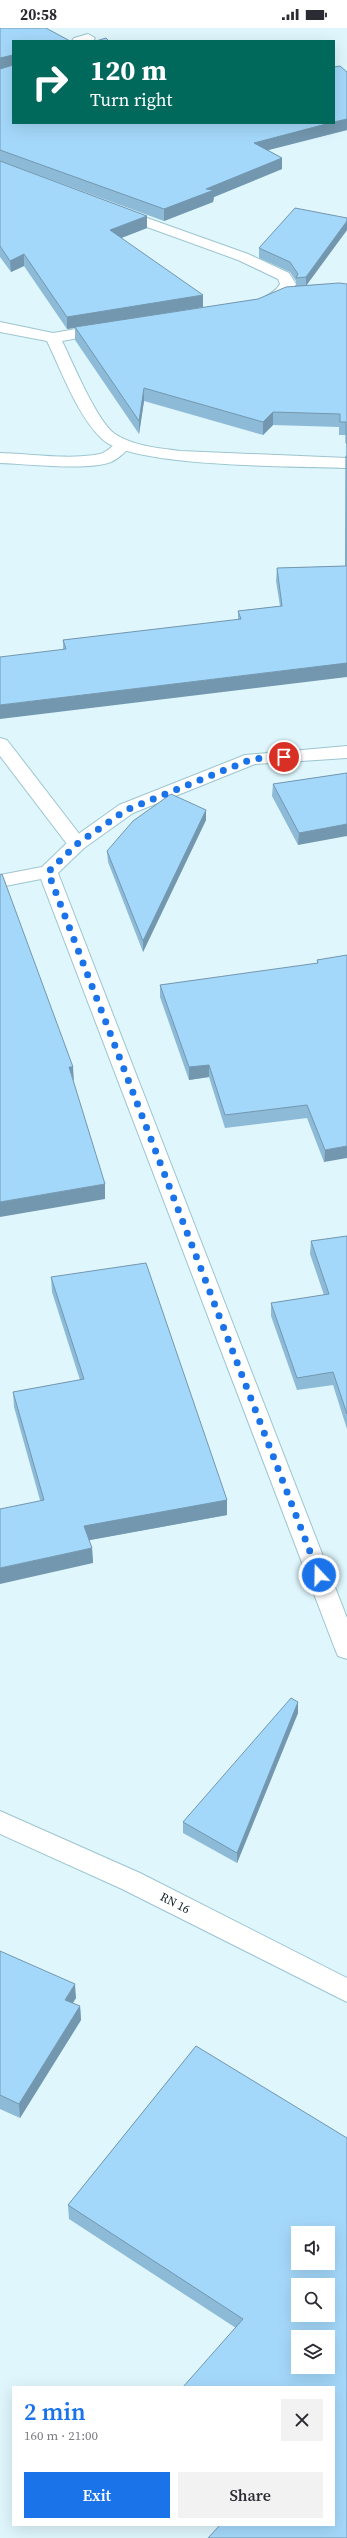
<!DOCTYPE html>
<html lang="en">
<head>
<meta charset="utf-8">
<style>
  body { margin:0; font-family:"Source Serif 4",serif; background:#f2f2f3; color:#2b2b33; height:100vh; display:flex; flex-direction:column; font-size:15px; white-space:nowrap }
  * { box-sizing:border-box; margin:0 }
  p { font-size:13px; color:#7c7c81 }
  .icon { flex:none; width:22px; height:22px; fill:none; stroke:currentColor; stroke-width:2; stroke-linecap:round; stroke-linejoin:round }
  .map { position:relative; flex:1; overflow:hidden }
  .details { position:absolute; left:12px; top:2358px; width:323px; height:140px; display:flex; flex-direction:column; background:#fff; border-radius:0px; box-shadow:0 4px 16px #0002 }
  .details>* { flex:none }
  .top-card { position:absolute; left:12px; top:12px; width:323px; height:84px; border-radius:0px; box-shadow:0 4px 16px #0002; background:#00695c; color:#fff; overflow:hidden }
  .controls { position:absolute; left:291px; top:2198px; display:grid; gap:8px }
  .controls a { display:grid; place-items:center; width:44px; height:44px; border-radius:0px; background:#fff; box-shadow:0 4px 16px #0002; font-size:20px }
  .pin { position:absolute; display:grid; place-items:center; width:34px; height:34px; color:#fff; margin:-17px; border:2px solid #fff; border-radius:50%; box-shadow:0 1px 4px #0007 }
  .me { position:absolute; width:44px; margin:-22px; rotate:339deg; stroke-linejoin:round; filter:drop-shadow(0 0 3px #0008) }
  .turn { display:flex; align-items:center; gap:14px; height:84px; padding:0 12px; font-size:18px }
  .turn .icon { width:52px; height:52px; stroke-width:2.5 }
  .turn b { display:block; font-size:28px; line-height:34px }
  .round { display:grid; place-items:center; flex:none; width:42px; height:42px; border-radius:0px; background:#f2f2f3 }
  .headline { display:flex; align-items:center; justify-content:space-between; height:68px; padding:0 12px }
  h1 { font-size:24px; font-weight:600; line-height:30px; color:#1a73e8 }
  .cta { display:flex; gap:8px; margin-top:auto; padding:8px 12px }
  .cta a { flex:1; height:46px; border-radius:0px; background:#1a73e8; color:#fff; font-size:16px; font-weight:600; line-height:46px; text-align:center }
  .cta a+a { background:#f2f2f3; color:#2b2b33 }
  .status { display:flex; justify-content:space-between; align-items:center; height:28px; padding:0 20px; background:#fff; direction:ltr }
  .status svg { height:11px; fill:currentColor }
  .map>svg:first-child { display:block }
</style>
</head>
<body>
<div class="status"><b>20:58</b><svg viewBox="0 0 49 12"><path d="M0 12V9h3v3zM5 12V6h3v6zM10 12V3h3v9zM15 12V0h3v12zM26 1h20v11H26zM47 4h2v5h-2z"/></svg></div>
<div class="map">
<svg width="347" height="2510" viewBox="0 0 347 2510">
  <rect width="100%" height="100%" fill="#def6fc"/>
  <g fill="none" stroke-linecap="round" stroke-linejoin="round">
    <g stroke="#9dc5cf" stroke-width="2">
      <g id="service">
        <path d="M88,6L95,10L93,13H72L74,10Z"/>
        <path d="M124,411L132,416C128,422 118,431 111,434C87,443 28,436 0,435V425C33,426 68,432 100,426C109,424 115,413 124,411Z"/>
        <path d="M0,710L7,712L84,812L87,816L84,820H70L0,728Z"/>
      </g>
    </g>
    <g stroke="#9dc5cf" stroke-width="2">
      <g id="minor">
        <path d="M119,180L248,226L289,245L296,256C287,269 275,284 258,279L255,276C260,269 273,268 280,256L278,251L238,232L114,187L112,184L114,181Z"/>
        <path d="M0,294L53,305L105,296L111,298L113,301L111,304L62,313C73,335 97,394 115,406C133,418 159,420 180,423L347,430V440C300,438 132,440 102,411C77,387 62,344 47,313L0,304Z"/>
        <path d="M347,718V730L255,736L133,785L84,820L58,845L347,1590V1631L338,1628L335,1621L41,851L0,859V847L42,839L70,812L119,777L245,727Z"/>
      </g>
    </g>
    <g stroke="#9dc5cf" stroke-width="2">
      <path id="primary" d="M0,1783L140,1845L347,1950V1974L122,1861L0,1806Z"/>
    </g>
    <use href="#service" fill="#fff" fill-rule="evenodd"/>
    <use href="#minor" fill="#fff" fill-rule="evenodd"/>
    <use href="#primary" fill="#fff" fill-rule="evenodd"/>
  </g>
  <g fill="#8dbad7">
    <path d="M0,0L13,95H334L347,44V102L268,122L282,130V141L214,169L213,174L164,193L0,133Z"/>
    <path d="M0,133L147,188V200L121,210L203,279L124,292L258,271L296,258V253L290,244L259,230V220L347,190V202L306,257L347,256V649L63,622V612L238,592V583L280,578L276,553L277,540L345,538L346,407H339V399L273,397L263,407L144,373L139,406L75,312V300L67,301L24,238L11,244L0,229Z"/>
    <path d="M347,745L298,817L272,768L273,756Z"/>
    <path d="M206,782V792L143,924L108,834L107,823Z"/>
    <path d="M347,927L324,1134L307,1090L225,1100L209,1049L189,1052L160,969V957L317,936V932Z"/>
    <path d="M347,1208V1401L333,1357L297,1362L271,1288V1275L324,1267L310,1226L311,1213Z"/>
    <path d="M51,1249L227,1472V1487L89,1512L92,1520L93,1535L40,1472L14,1379L13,1364L80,1352L52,1264Z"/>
    <path d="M298,1674V1685L237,1835L183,1805V1794Z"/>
    <path d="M0,1923L76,1970L72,1975L80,1978L81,1992L20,2090L0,2081Z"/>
    <path d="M196,2018L334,2497L236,2300L69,2191L68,2177Z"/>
  </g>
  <g fill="#7397af">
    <path d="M13,27V38L0,42V30Z"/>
    <path d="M347,91V102L253,126L254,115L330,95H334V94Z"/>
    <path d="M282,130V141L214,169L213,174L164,193V181L206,161Z"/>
    <path d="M147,188V200L111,214L110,202Z"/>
    <path d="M347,193V202L306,258V249Z"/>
    <path d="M24,226V238L11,244L10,233Z"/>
    <path d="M203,267V279L67,301V289Z"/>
    <path d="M144,360V373L139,406V393Z"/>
    <path d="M273,384V397L263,407V394Z"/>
    <path d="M347,635V649L0,691V677Z"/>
    <path d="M206,782V792L143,924V913Z"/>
    <path d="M347,796V808L298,817L299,805Z"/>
    <path d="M209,1037V1049L189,1052V1039Z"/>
    <path d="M69,1039H73L74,1054Z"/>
    <path d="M347,1118V1130L324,1134L325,1122Z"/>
    <path d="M105,1156V1171L0,1189V1174Z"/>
    <path d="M227,1472V1487L85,1513L84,1498Z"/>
    <path d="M92,1520L93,1535L0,1556V1540Z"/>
    <path d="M298,1674V1685L237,1835V1825Z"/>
    <path d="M75,1956L76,1970L66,1986L65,1972Z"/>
    <path d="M80,1978L81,1992L20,2090L19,2076Z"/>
  </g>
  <g fill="#a4d8fa" stroke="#7397af" fill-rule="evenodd">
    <path d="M0,0H46L70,13H13V27L0,30Z"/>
    <path d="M106,10L109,13H96Z"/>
    <path d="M13,37V95H330L254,115L282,130L206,161L214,162L164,181L0,122V41Z"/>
    <path d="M340,38L347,44V91L334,94V39Z"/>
    <path d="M0,133L147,188L110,202L203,267L67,289L24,226L10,233L0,218Z"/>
    <path d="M295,180L347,190V193L306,249L296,250L298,246L290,234L259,220Z"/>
    <path d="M339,255L347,256V416L346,415V394H340V386L273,384L263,394L144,360L139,393L75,299L258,271L286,259Z"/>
    <path d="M346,428H347V635L0,677V629L66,621L63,612L241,591L238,583L282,578L277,540L346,538Z"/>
    <path d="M347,745V796L299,805L273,756Z"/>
    <path d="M171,766L206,782L143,913L107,823L133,793Z"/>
    <path d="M2,846L73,1039H69L105,1156L0,1174V847Z"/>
    <path d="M347,927V1118L325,1122L307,1077L225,1087L209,1037L189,1039L160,957L318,935L317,932Z"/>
    <path d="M347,1208V1386L333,1344L297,1350L271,1275L329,1266L311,1213Z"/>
    <path d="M146,1235L227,1472L84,1498L92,1520L0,1540V1481L44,1472L13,1364L84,1351L51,1249Z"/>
    <path d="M291,1670L298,1674L237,1825L183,1794Z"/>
    <path d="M0,1923L75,1956L65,1972L80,1978L19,2076L0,2067Z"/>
    <path d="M196,2018L347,2110V2510H208L220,2497H334V2359H183L243,2291L68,2177ZM298,2205H328V2235H298ZM298,2257H328V2287H298ZM298,2309H328V2339H298Z"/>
  </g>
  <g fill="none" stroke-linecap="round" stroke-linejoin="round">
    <path stroke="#1a73e8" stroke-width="7" stroke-dasharray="0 12.6" d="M284,729L252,731L126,782L77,816L48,844L319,1547"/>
  </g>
  <g text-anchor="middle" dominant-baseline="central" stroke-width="3" stroke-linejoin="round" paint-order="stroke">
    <g font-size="12" fill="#0e1e21" stroke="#fff">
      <text transform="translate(175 1875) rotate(27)">RN 16</text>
    </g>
  </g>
</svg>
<div class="controls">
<a><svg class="icon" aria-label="sound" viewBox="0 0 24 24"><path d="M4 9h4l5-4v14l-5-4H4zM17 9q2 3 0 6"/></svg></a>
<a><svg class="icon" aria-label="search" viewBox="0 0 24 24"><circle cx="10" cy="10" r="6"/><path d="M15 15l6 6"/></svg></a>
<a><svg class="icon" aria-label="layers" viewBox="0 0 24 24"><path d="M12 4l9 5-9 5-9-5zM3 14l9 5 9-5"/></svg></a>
</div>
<div class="pin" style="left:284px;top:729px;background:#d93025"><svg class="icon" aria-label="arrive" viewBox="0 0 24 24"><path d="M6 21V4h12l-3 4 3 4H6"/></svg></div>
<svg class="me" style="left:319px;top:1547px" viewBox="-20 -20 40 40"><circle r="17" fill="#1a73e8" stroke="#fff" stroke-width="3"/><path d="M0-11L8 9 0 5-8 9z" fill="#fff"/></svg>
<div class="top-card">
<div class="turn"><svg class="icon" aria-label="right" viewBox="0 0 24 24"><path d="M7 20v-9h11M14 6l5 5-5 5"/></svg><div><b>120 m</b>Turn right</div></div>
</div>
<section class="details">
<div class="headline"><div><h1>2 min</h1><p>160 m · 21:00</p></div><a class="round"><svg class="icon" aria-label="close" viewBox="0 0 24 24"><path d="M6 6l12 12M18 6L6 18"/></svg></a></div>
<div class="cta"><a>Exit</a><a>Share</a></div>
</section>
</div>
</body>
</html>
